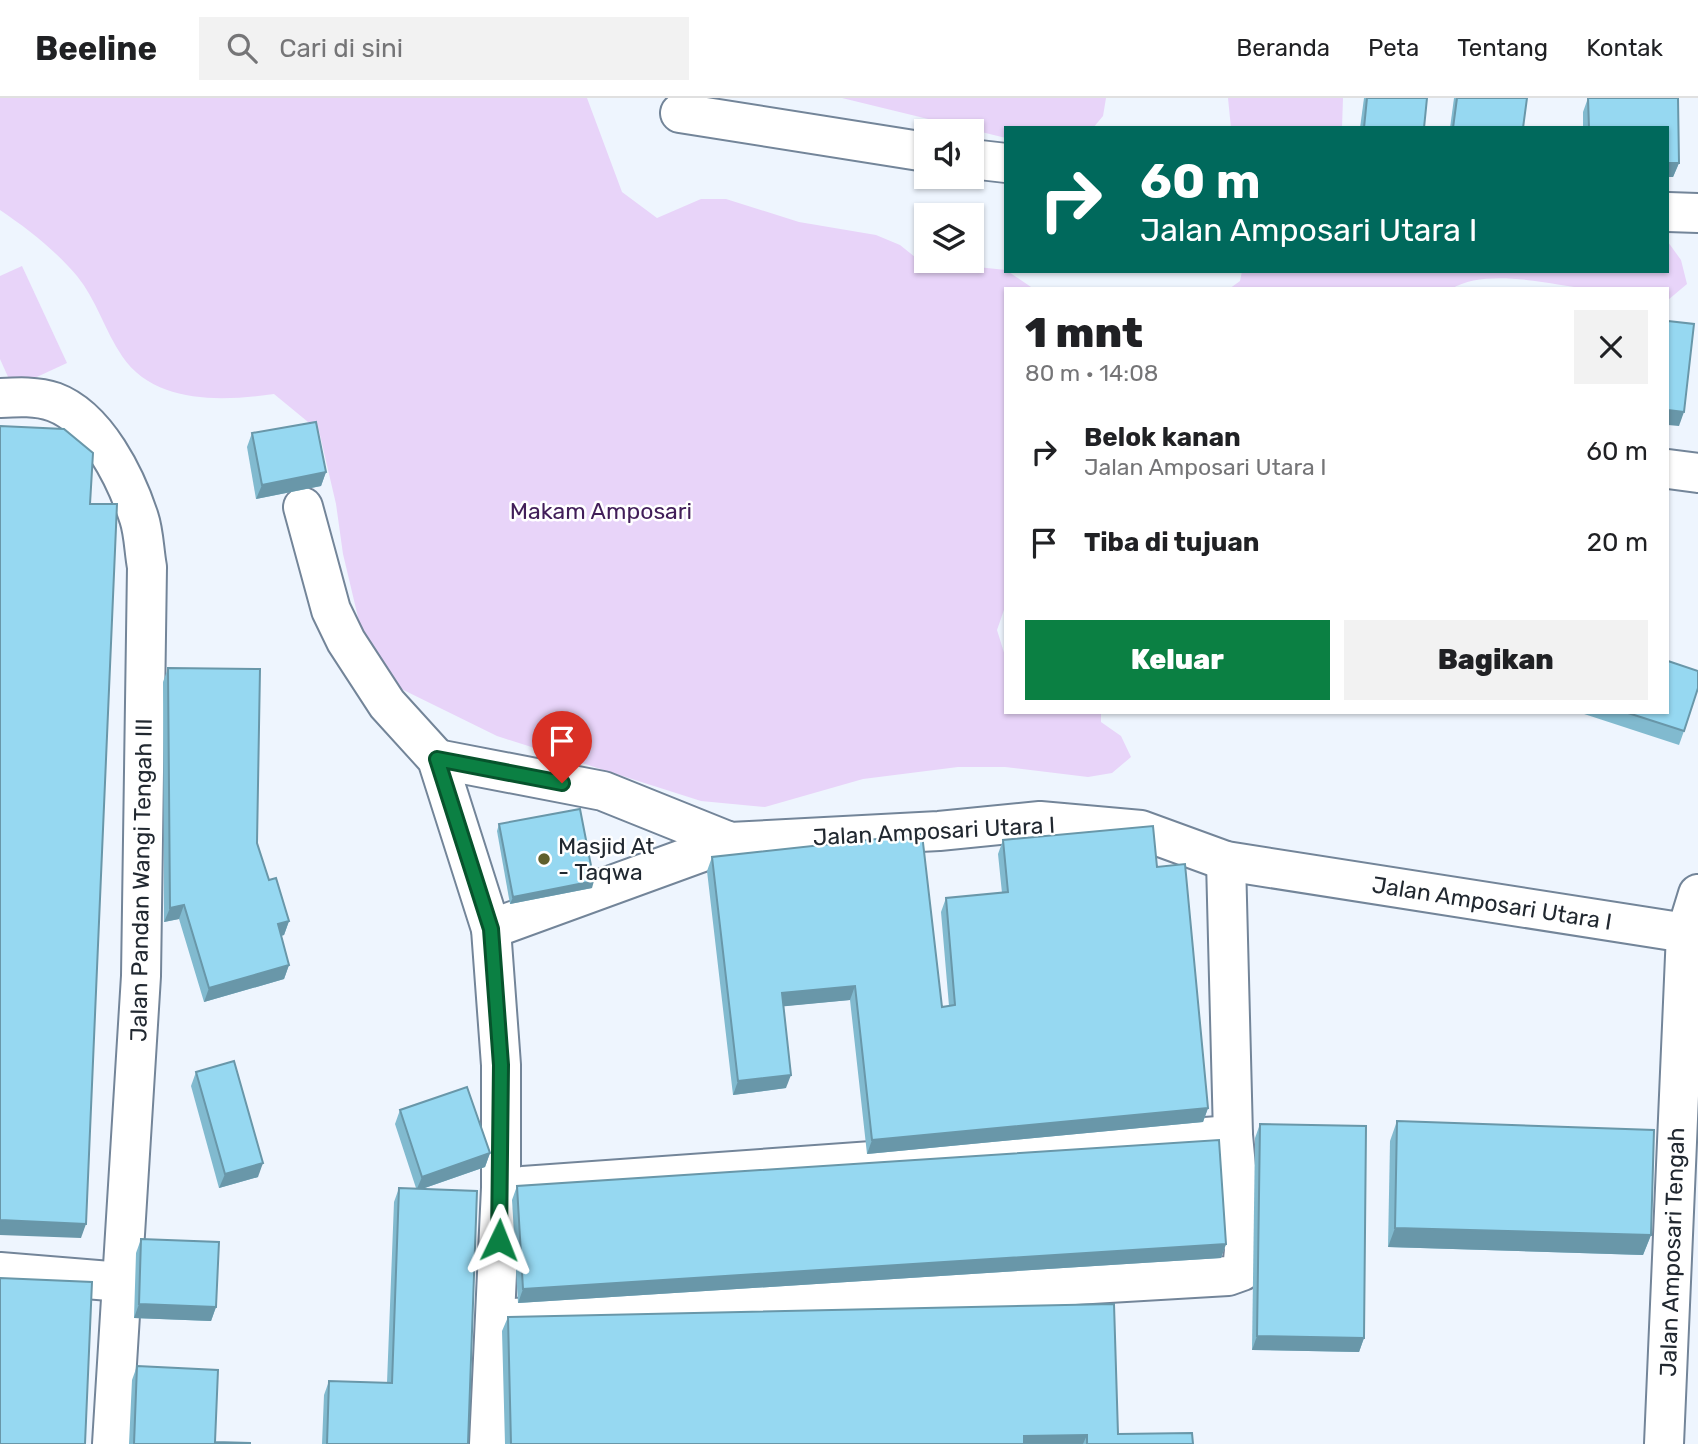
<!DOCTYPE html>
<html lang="id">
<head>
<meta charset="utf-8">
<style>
  body { margin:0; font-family:Rubik,sans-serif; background:#f2f2f2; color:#202124; height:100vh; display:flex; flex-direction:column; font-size:26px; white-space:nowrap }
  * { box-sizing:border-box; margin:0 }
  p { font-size:23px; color:#757577 }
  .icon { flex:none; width:38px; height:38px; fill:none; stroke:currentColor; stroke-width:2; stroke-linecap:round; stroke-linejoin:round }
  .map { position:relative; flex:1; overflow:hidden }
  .details { position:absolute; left:1004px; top:189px; width:665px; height:427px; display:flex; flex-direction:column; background:#fff; border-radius:0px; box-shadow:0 2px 5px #0004 }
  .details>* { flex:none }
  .top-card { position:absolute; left:1004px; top:28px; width:665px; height:147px; border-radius:0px; box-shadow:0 2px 5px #0004; background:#00695c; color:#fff; overflow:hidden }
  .fabs { position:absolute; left:914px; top:21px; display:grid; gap:14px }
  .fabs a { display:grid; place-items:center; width:70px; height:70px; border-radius:0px; background:#fff; box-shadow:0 2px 5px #0004; font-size:35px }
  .pin { position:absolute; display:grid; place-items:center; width:60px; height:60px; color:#fff; margin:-72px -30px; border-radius:50% 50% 50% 0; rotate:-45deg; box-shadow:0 0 7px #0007 }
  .pin .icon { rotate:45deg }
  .me { position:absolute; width:77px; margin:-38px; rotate:2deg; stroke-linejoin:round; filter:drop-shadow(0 0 5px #0008) }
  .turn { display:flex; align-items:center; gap:24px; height:147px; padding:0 21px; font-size:32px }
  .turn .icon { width:91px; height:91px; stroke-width:2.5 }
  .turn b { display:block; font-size:49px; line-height:60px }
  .round { display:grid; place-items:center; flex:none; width:74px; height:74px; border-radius:0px; background:#f2f2f2 }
  .summary { display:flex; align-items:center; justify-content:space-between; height:119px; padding:0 21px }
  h1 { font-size:42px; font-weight:800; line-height:52px }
  .button { display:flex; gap:14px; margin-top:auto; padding:14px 21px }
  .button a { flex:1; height:80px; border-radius:0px; background:#0b8043; color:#fff; font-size:28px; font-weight:800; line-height:80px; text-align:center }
  .button a+a { background:#f2f2f2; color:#202124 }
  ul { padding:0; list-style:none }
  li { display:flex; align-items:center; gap:21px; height:91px; padding:0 21px }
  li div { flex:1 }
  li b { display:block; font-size:26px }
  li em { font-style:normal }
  header { display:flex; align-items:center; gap:42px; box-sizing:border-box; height:98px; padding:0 35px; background:#fff; border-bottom:2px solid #e0e0e0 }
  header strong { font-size:33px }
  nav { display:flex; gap:38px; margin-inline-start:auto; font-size:24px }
  .search { width:490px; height:63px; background:#f2f2f2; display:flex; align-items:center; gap:18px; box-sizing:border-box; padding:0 24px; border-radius:0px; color:#757577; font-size:26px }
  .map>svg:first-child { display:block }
</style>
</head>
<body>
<header>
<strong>Beeline</strong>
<div class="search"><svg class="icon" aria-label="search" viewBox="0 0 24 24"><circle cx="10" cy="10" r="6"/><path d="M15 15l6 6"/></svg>Cari di sini</div>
<nav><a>Beranda</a><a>Peta</a><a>Tentang</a><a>Kontak</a></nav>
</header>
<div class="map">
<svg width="1698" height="1346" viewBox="0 0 1698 1346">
  <rect width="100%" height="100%" fill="#eef5fe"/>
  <g fill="#e8d4f9">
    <path d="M0,0H587L622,94L657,120L701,101H726L799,124L876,137L900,147L920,163L1006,172L1034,191H1006V506L997,532L1006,561V614H1101V624L1121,638L1131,659L1112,675L1088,679L1005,669H958L863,681L765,709L701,703L497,638L381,581L371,574L343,456L336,406L319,333L274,296C223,303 155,307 122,258C105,233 96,201 77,178C55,152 28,131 0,112Z"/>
    <path d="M842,0H1106L1103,18L1093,30H1006V40Z"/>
    <path d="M1228,0H1343L1342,30H1231Z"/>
    <path d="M1668,144L1681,162L1687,186L1668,202V191C1642,191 1616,193 1591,191C1551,187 1488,169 1451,191H1229L1240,183L1242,173H1668Z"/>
    <path d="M22,168L67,265L13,290L0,261V178Z"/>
  </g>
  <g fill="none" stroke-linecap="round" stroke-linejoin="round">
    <g stroke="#738599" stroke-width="42">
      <g id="street">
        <path d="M680,15L926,54"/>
        <path d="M971,61L1006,65"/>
        <path d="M1668,114L1698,115"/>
        <path d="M0,300C18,299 37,298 54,304C97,320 126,380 139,420C144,435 144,453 147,469L141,878L112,1346"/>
        <path d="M1668,371L1698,375"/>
        <path d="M303,409L331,512L346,543L387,606L437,661L491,831L501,967V1090L489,1346"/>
        <path d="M437,661L603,693L730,744L939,733L1040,723L1141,732L1226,763L1686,835"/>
        <path d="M491,831L730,744"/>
        <path d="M523,1088L1233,1037"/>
        <path d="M0,1174L122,1184"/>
        <path d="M496,1221L1228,1178L1242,1173L1244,1152L1233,1037L1226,763"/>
        <path d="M1664,1346L1686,835L1698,796"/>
      </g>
    </g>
    <use href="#street" stroke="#fff" stroke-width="38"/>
  </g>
  <g fill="#81bacf">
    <path d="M1364,0H1427L1424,30H1360Z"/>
    <path d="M1454,0H1527L1523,30H1450Z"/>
    <path d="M1588,0H1678L1679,65L1673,79H1668V30H1583V14Z"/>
    <path d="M252,335L326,374L321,388L256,401L247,349Z"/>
    <path d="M168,570L257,745L269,782L289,823L284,837L281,838L289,867L284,881L204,904L179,821L164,824L163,584Z"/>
    <path d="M1578,614H1668L1684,633L1679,647Z"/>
    <path d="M499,726L592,790L510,806L497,733Z"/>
    <path d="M1003,742L1157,769L1208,1010L1203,1024L867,1056L850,902L784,908L786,990L733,997L707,773L712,759L942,909L949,908L941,814L946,800L1002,795L998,756Z"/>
    <path d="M196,974L258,1079L219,1090L191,988Z"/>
    <path d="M400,1012L490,1055L485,1069L422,1091L468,1346H322L324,1297L329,1283L387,1285L394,1104L399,1090H416L395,1026Z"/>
    <path d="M1397,1023L1651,1137L1643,1157L1388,1149L1390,1043Z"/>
    <path d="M1260,1026L1364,1240L1359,1254L1252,1252L1255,1040Z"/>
    <path d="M517,1088L1226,1146L1221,1160L518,1205L512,1102Z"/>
    <path d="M141,1141L216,1209L211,1223L134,1220L136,1155Z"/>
    <path d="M508,1219L1118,1336L1193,1346H505L502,1233Z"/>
    <path d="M137,1268L215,1344L250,1346H129L132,1282Z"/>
  </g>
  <g fill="#6997a9">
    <path d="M1668,65H1679L1673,79H1668Z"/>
    <path d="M1668,312L1684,314L1679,328L1668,327Z"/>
    <path d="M326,374L321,388L256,401L262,387Z"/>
    <path d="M594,783L592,790L510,806L513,799Z"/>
    <path d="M184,807L179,821L164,824L170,810Z"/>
    <path d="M289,823L284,837L273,840L278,826Z"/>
    <path d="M289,867L284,881L204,904L209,890Z"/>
    <path d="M855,888L850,902L777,909L782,895Z"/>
    <path d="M791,977L786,990L733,997L738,983Z"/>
    <path d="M1208,1010L1203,1024L867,1056L872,1042Z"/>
    <path d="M490,1055L485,1069L416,1093L422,1079Z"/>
    <path d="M263,1065L258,1079L219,1090L225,1076Z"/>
    <path d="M0,1122L86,1126L81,1140L0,1137Z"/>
    <path d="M1395,1130L1651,1137L1643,1157L1388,1149Z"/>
    <path d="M1226,1146L1221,1160L518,1205L523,1191Z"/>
    <path d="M139,1206L216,1209L211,1223L134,1220Z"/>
    <path d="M1257,1238L1364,1240L1359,1254L1252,1252Z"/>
    <path d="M1087,1337L1083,1346H1021L1024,1338Z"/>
  </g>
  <g fill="#96d8f1" stroke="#6997a9" stroke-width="2">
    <path d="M1367,0H1427L1424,30H1364Z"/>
    <path d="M1457,0H1527L1523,30H1453Z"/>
    <path d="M1588,0H1678L1679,65H1668V30H1589Z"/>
    <path d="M1668,223L1694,226L1684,314L1668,312Z"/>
    <path d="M316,324L326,374L262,387L252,335Z"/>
    <path d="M0,328L64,331L93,355L90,406H117L86,1126L0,1122Z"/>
    <path d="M1668,563L1698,573V590L1684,633L1625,614H1668Z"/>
    <path d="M168,570L260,571L257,745L269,782L276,780L289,823L278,826L289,867L209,890L184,807L170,810Z"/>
    <path d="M580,711L594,783L513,799L499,726Z"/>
    <path d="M1153,728L1157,769L1185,766L1208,1010L872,1042L855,888L782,895L791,977L738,983L712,759L922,736L942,909L955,907L946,800L1008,794L1003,742Z"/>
    <path d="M234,963L263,1065L225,1076L196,974Z"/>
    <path d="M467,989L490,1055L422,1079L400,1012Z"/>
    <path d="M1397,1023L1654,1032L1651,1137L1395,1130Z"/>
    <path d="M1260,1026L1366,1028L1364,1240L1257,1238Z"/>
    <path d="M1219,1042L1226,1146L523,1191L517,1088Z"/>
    <path d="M399,1090L477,1093L468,1346H327L329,1283L392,1285Z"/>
    <path d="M141,1141L219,1144L216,1209L139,1206Z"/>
    <path d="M0,1180L92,1184L85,1346H0Z"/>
    <path d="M1114,1206L1118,1336L1192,1335L1193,1346H1087V1337L1024,1338V1346H511L508,1219Z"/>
    <path d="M137,1268L218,1272L215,1344L250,1345V1346H134Z"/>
  </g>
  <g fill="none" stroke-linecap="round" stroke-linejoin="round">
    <g stroke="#07532c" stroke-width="18">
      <path id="route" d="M499,1142L501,967L491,831L437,661L562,685"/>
    </g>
    <use href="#route" stroke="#0b8043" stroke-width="12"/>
  </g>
  <circle fill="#5f5f2c" stroke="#fff" stroke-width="2.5" cx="544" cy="761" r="7"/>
  <g text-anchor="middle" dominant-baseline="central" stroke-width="5" stroke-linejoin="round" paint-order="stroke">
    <g font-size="23" fill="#411e59" stroke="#fff">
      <text x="601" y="413">Makam Amposari</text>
    </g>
    <g font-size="23" fill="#212830" stroke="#fff">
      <text transform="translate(934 733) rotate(-3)">Jalan Amposari Utara I</text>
      <text transform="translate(141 782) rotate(-89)">Jalan Pandan Wangi Tengah III</text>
      <text transform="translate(1492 805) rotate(9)">Jalan Amposari Utara I</text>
      <text transform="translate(1672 1154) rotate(-88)">Jalan Amposari Tengah</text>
    </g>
    <g font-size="23" fill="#212830" stroke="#fff" text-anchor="start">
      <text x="558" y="748">Masjid At<tspan x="558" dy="26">- Taqwa</tspan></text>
    </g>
  </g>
</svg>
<div class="fabs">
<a><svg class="icon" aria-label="sound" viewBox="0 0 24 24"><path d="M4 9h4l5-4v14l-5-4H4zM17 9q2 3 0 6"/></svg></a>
<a><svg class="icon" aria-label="layers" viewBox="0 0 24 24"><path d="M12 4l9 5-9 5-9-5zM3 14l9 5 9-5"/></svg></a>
</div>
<div class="pin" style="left:562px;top:685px;background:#d93025"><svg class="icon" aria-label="arrive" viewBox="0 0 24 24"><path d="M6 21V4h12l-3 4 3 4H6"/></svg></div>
<svg class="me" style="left:499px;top:1142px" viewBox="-20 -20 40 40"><path d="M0-17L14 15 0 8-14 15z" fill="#0b8043" stroke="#fff" stroke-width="4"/></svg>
<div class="top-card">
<div class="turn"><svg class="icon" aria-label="right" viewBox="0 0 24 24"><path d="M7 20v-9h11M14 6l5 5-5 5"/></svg><div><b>60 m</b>Jalan Amposari Utara I</div></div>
</div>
<section class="details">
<div class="summary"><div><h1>1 mnt</h1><p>80 m · 14:08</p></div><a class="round"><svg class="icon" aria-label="close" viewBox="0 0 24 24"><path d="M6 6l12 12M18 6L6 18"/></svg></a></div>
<ul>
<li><svg class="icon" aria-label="right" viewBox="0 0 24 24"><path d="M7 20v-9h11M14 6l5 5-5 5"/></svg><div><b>Belok kanan</b><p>Jalan Amposari Utara I</p></div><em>60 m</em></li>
<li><svg class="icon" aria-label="arrive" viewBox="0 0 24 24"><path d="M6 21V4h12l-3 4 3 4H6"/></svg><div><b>Tiba di tujuan</b></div><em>20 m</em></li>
</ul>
<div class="button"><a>Keluar</a><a>Bagikan</a></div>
</section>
</div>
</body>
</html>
